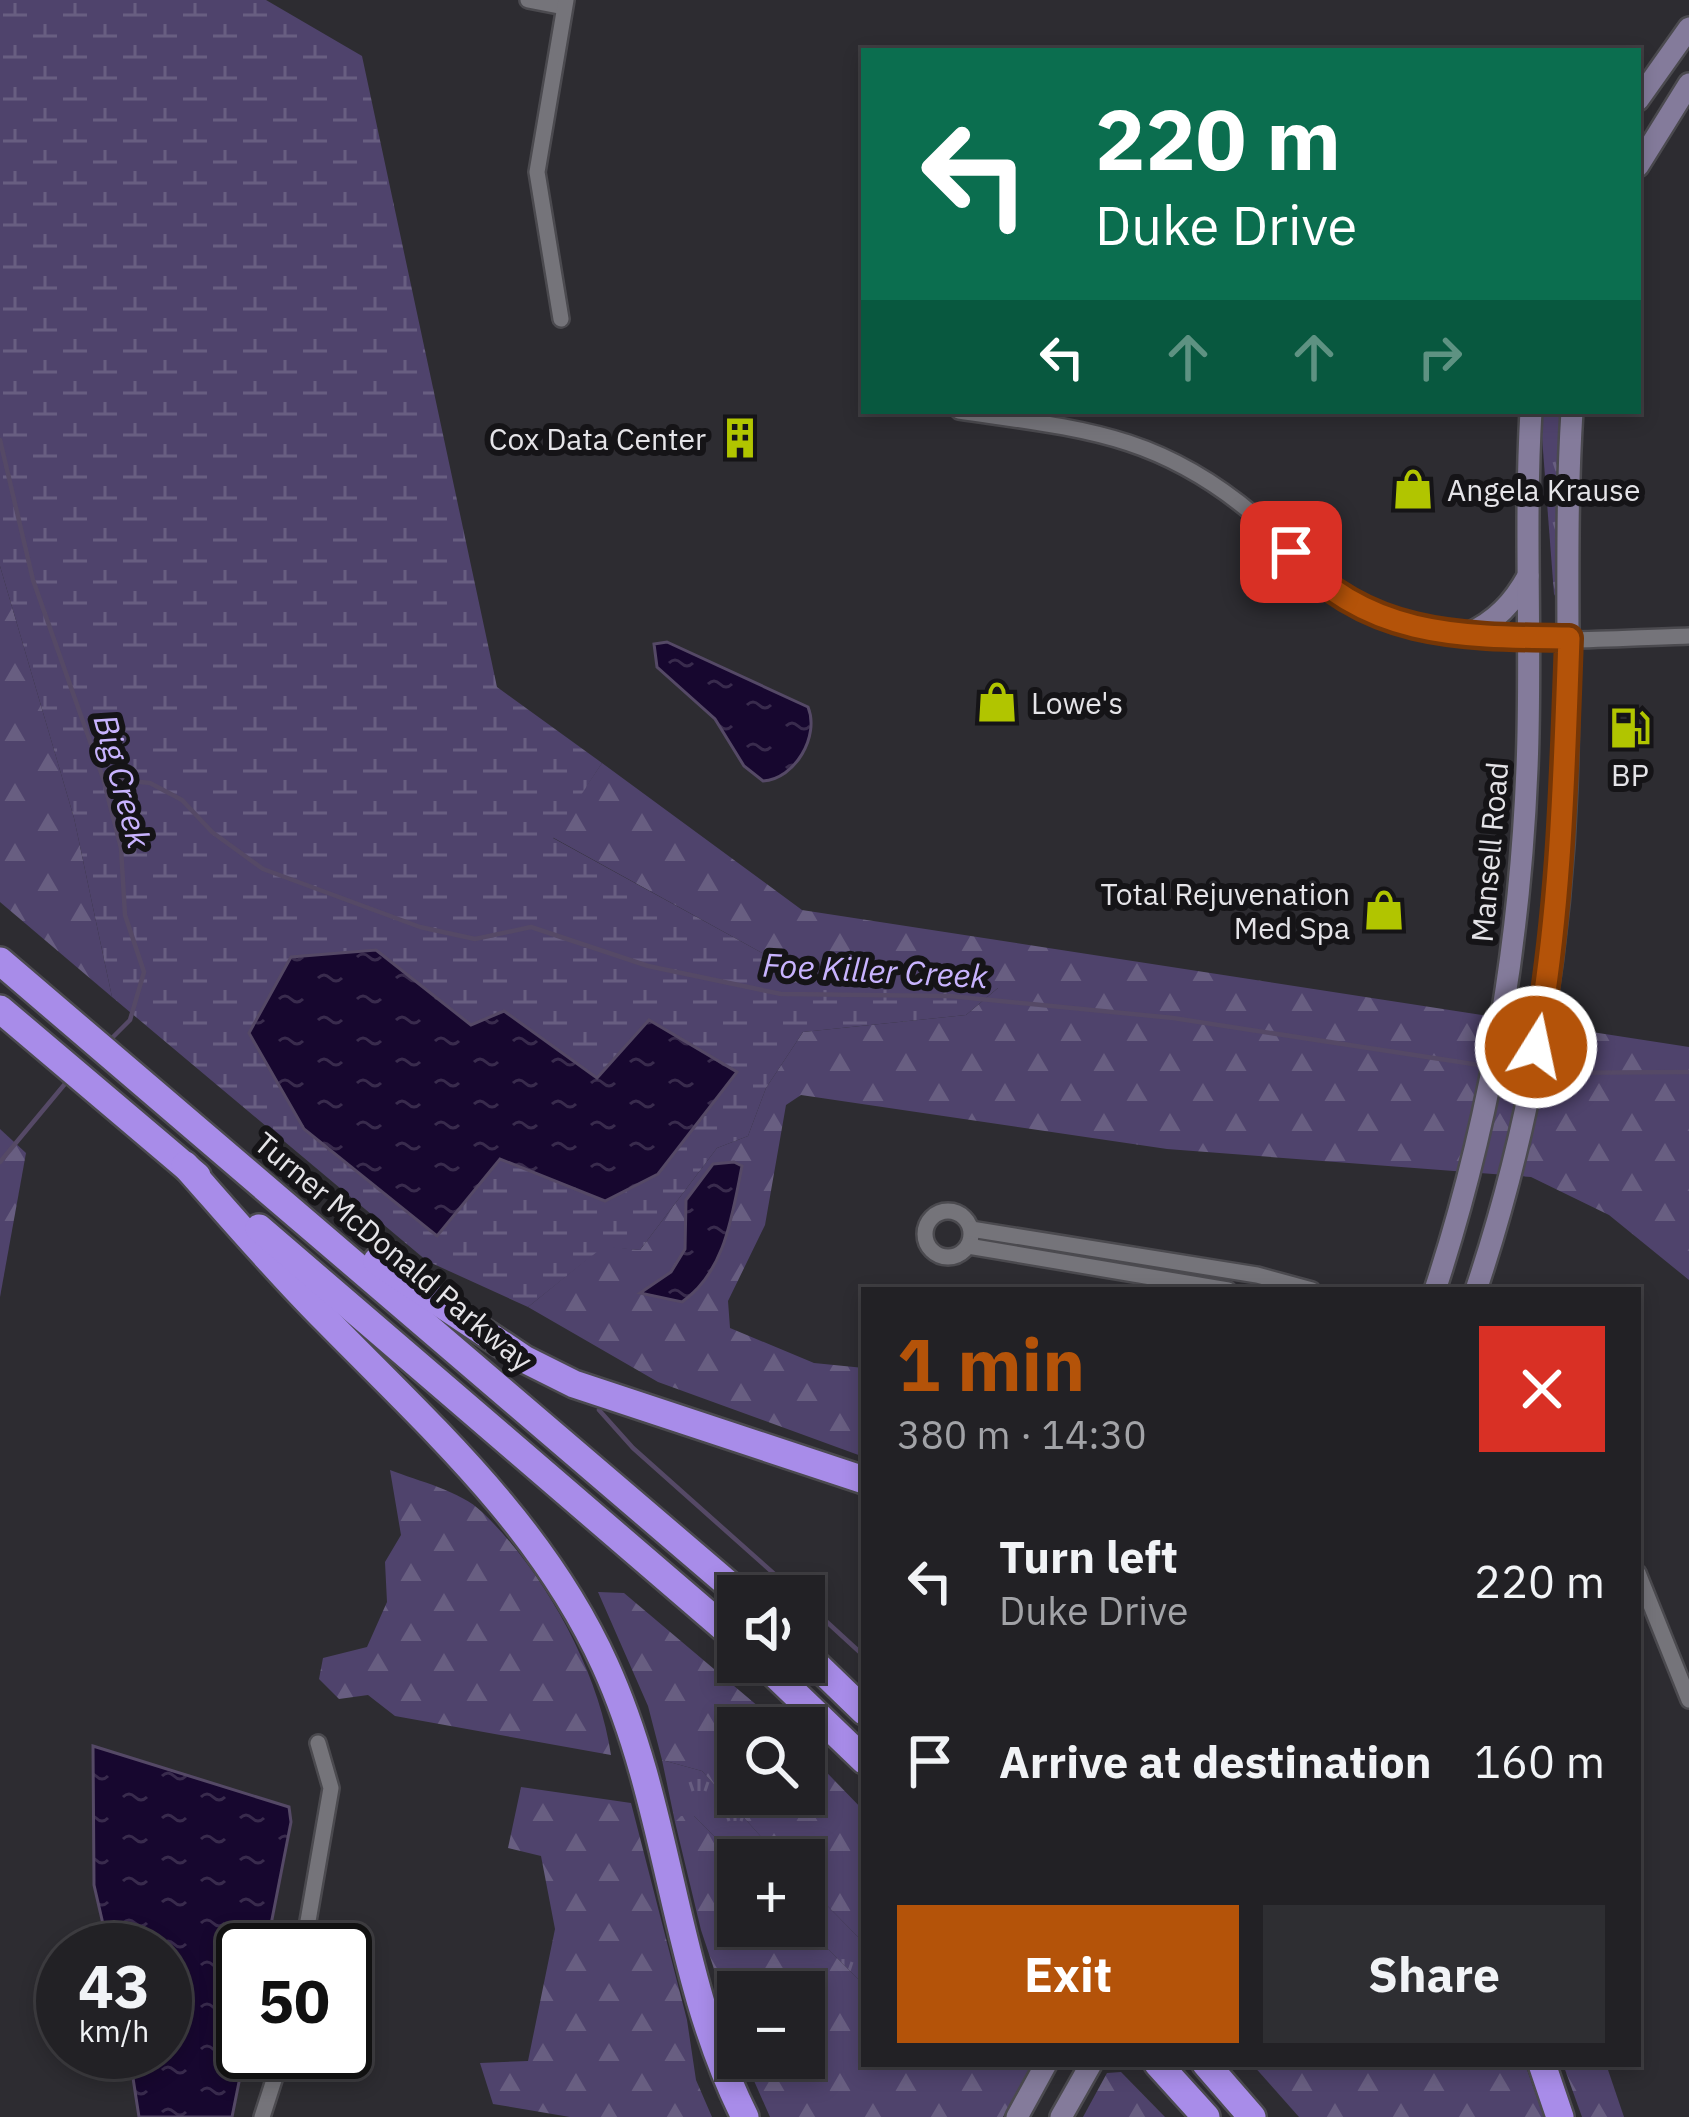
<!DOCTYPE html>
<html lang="en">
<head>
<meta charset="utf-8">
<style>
  body { margin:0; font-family:"IBM Plex Sans",sans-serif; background:#2e2e32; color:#f1f3f6; height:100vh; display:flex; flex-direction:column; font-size:45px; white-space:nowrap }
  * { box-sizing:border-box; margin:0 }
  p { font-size:39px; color:#a2a3a7 }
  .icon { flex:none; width:66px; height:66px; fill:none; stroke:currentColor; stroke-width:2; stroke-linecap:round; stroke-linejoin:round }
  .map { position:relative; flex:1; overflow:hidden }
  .drawer { position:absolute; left:861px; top:1287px; width:780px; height:780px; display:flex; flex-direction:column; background:#222125; border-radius:0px; box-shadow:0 6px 18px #0003,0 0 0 3px #3f3e42 }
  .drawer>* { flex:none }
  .guide { position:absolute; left:861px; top:48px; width:780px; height:366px; border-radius:0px; box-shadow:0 6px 18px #0003,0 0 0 3px #3f3e42; background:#0b6e4f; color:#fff; overflow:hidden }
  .controls { position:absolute; left:717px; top:1575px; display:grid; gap:24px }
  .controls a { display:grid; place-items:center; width:108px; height:108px; border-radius:0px; background:#222125; box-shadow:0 6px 18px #0003,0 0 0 3px #3f3e42; font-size:60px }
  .speed { position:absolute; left:36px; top:1923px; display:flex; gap:24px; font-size:60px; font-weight:700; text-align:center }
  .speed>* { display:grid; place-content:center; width:156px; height:156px; border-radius:50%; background:#222125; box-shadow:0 6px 18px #0003,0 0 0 3px #3f3e42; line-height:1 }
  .speed small { font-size:30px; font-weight:400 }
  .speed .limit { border:6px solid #111; border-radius:18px; background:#fff; color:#111 }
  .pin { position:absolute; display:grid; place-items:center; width:102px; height:102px; color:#fff; margin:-51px; border-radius:24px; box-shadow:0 6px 18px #0006 }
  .me { position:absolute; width:132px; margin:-66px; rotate:10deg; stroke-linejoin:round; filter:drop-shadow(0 0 9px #0008) }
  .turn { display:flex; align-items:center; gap:42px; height:252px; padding:0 36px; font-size:54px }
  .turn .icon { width:156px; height:156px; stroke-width:2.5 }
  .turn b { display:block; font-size:84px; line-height:102px }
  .lanes { display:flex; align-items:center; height:114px; padding:0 36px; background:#0003; justify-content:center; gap:60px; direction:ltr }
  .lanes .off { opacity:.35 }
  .round { display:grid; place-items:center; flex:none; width:126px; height:126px; border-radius:0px; background:#2e2e32 }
  .overview { display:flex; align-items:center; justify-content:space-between; height:204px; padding:0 36px }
  h1 { font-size:72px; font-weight:700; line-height:90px; color:#b45309 }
  .primary-button { display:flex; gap:24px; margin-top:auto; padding:24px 36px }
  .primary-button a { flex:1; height:138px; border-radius:0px; background:#b45309; color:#fff; font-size:48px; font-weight:700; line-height:138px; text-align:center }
  .primary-button a+a { background:#2e2e32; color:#f1f3f6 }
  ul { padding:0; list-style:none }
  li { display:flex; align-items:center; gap:36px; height:180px; padding:0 36px }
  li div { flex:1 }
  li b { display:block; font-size:45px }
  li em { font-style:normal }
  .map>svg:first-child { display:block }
</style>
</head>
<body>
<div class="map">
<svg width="1689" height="2117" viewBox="0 0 1689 2117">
  <defs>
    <pattern id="grass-tufts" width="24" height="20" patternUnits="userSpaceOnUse" patternTransform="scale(3)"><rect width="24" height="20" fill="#4f436c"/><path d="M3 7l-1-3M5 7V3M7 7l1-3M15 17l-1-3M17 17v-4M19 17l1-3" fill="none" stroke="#685e81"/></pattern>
    <pattern id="forest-firs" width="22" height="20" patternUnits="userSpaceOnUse" patternTransform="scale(3)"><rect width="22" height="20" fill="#4f436c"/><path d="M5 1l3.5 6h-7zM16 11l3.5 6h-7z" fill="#685e81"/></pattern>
    <pattern id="wetland-marsh" width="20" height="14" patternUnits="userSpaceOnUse" patternTransform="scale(3)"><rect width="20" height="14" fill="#4f436c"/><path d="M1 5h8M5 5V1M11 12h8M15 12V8" fill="none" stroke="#685e81"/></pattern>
    <pattern id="water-ripples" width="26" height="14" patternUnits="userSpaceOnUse" patternTransform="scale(3)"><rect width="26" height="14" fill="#17072f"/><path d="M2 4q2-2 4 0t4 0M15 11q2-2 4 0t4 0" fill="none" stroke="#392b4d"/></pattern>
  </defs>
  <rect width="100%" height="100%" fill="#2d2c31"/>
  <g fill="url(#grass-tufts)">
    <path d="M1540,411H1564L1558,601L1554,594Z"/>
    <path d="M662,1760L702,1771L782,1860H738L694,1816L675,1822Z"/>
    <path d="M804,1882L864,1943V1985L804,1925Z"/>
  </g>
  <g fill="url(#forest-firs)">
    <path d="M0,566L74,818L112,997L0,902Z"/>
    <path d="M602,763L802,910L1689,1047V1280L1609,1215L1531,1177L1167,1149L801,1095L786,1105L765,1225L728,1301L730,1328L814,1363L864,1368V1457L658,1382L528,1307L603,1246L640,1250L717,1148L748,1136L766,1088L803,1032L966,1015L998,988L795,971L552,837Z"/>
    <path d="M0,1129L26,1153L0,1297Z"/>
    <path d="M390,1470C418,1481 461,1491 482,1512C544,1571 599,1671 611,1755L395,1716L368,1695L339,1699L319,1679L323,1658L367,1647L387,1602L385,1562L401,1535Z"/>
    <path d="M598,1592L624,1593L784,1728H738V1794H804V1749L864,1811V1943L804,1882V1860H782L702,1771L662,1760L648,1706Z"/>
    <path d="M521,1787L631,1803L687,2020L696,2080L712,2117H570L493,2104L480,2063L528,2061L555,1929L541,1856L508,1848Z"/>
    <path d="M681,1816H694L738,1860V1926L804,1925L864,1985V2064H1032L1003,2117H770L744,2058H804V1992H738V2041L701,1930L675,1822Z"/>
    <path d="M1252,2064H1525L1544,2117H1299Z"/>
    <path d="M1563,2064H1606L1624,2117H1582Z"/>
    <path d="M1121,2072L1165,2117H1083L1107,2073Z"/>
  </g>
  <path fill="url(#wetland-marsh)" fill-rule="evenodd" d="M0,0H266L362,56L497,687L602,763L553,838L795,971L999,987L966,1015L803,1032L766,1088L748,1136L717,1148L640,1250L603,1247L528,1307L427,1261L112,997L74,818L0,566ZM376,950L472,1025L505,1011L597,1079L605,1201L500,1159Z"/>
  <g fill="url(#water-ripples)" stroke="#554966" stroke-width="3">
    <path d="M667,642L808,707C820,736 795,779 763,781L744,766L715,719L657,667L654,644Z"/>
    <path d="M376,950L471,1025L504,1011L597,1078L649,1020L737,1072L658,1174L605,1201L500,1159L437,1236L304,1129L249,1033L291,957Z"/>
    <path d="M734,1162L742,1166C732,1216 725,1272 682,1302L640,1293L671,1272L685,1249L686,1200L713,1164Z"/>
    <path d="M93,1746L289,1807L291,1822L266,1950H243L245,2052L232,2117H139L129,2052H165V1950H109L94,1885Z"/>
  </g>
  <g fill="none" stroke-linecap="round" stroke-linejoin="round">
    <g stroke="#554966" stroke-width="4.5">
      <path d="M0,440L33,580L103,778L121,848L125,915L144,972L130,1020L108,1042"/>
      <path d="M103,778L150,783L182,800L212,832L263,869L420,927L475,939L531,927L648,966L781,994L950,996L1173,1018L1486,1066"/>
      <path d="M1498,1068L1528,1072"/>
      <path d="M1539,1073L1689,1072"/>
      <path d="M0,1162L69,1079"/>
      <path d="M599,1410L633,1448L799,1596"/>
      <path d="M804,1601L864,1656"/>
    </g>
    <g stroke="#4b4a4f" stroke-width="20">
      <g id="street">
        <path d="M528,0L564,7"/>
        <path d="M561,319L537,172L566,0"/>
        <path d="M959,411C1080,429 1157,433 1254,515C1289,544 1312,587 1355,607C1455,653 1581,639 1689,636"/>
        <circle cx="948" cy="1234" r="23"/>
        <path d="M971,1229L1257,1275L1312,1290"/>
        <path d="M968,1246L1228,1290"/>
        <path d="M1638,1573L1689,1700"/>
        <path d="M303,1950L331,1788L318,1743"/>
        <path d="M262,2117L283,2052"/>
      </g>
    </g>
    <g stroke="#4b4a4f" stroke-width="26">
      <g id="secondary">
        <path d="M1638,100L1689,28"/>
        <path d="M1638,166L1689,84"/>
        <path d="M1468,634C1496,621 1513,603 1528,576"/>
        <path d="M1435,1290C1490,1122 1520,945 1527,768C1532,649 1524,530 1531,411"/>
        <path d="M1476,1290C1530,1129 1560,956 1566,787C1571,662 1564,536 1572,411"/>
        <path d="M1017,2117L1046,2064"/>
        <path d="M1061,2117L1091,2064"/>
      </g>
    </g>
    <g stroke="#4b4a4f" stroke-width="32">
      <g id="highway">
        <path d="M0,961L742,1596"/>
        <path d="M0,1009L197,1176"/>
        <path d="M185,1165C231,1217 277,1271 326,1320C431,1427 542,1526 605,1665C671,1810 673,1974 745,2117"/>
        <path d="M259,1228L738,1640"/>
        <path d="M377,1261L524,1359L574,1384L864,1480"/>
        <path d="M804,1653L864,1711"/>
        <path d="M762,1662L864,1760"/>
        <path d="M1158,2064L1206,2117"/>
        <path d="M1206,2064L1252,2117"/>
        <path d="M1542,2064L1560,2117"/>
      </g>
    </g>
    <use href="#street" stroke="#75747a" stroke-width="15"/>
    <use href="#secondary" stroke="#847b9b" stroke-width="21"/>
    <use href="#highway" stroke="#a88ce9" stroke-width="27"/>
  </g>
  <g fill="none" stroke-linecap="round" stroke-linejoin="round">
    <g stroke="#753606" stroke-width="30">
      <path id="route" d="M1291,552C1366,638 1462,637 1569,638C1564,777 1561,911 1536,1047"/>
    </g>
    <use href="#route" stroke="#b45309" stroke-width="21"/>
  </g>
  <defs>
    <g id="building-bare" transform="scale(3.24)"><path d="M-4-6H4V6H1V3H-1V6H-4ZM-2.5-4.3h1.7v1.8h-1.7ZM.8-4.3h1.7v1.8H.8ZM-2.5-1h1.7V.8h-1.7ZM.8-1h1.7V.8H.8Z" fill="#b1c500" stroke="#151417" stroke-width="2.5" paint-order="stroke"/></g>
    <g id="shop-bare" transform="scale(3.24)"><path d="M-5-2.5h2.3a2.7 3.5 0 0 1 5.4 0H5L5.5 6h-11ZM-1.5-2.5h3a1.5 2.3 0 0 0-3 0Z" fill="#b1c500" stroke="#151417" stroke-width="2.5" paint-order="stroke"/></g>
    <g id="fuel-bare" transform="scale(3.24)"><path d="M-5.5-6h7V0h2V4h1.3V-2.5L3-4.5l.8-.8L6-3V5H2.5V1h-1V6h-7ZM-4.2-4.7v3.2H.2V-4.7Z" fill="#b1c500" stroke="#151417" stroke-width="2.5" paint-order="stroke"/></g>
  </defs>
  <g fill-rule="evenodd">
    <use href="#building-bare" x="740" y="438"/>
    <use href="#shop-bare" x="1413" y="489"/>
    <use href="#shop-bare" x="997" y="702"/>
    <use href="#fuel-bare" x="1630" y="728"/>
    <use href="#shop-bare" x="1384" y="910"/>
  </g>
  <g text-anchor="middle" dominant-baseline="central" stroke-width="12" stroke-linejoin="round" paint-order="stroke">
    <g font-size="30" fill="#e5e4e8" stroke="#151417" text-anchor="end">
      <text x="706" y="438">Cox Data Center</text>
      <text x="1447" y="489" text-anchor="start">Angela Krause</text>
      <text x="1031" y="702" text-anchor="start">Lowe's</text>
      <text x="1630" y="774" text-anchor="middle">BP</text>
      <text x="1350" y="893">Total Rejuvenation<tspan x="1350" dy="34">Med Spa</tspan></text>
    </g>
    <g font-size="30" fill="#e5e4e8" stroke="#151417">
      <text transform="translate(1489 852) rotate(-85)">Mansell Road</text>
      <text transform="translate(394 1251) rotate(40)">Turner McDonald Parkway</text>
    </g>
    <g font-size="33" font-style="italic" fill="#c8b3fe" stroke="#151417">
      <text transform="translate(123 781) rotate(75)">Big Creek</text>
      <text transform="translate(875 970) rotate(3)">Foe Killer Creek</text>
    </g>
  </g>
</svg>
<div class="controls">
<a><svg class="icon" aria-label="sound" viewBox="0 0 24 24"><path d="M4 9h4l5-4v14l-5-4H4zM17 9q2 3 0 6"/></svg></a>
<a><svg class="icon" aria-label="search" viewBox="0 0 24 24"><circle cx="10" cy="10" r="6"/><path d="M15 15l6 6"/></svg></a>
<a>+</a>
<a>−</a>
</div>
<div class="speed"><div>43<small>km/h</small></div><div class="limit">50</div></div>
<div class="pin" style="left:1291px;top:552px;background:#d93025"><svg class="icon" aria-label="arrive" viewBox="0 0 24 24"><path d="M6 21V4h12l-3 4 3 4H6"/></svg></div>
<svg class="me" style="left:1536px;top:1047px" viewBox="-20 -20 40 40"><circle r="17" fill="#b45309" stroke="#fff" stroke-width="3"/><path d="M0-11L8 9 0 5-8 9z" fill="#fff"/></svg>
<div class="guide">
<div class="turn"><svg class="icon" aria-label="left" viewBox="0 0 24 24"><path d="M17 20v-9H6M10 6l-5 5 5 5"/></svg><div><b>220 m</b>Duke Drive</div></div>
<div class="lanes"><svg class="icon" aria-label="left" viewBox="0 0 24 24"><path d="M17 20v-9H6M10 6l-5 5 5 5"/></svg><svg class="icon off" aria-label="ahead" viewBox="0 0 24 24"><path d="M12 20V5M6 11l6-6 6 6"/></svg><svg class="icon off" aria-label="ahead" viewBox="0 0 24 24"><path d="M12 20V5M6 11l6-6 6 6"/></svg><svg class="icon off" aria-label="right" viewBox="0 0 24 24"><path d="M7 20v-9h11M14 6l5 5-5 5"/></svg></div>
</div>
<section class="drawer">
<div class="overview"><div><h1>1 min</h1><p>380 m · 14:30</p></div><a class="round" style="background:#d93025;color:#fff"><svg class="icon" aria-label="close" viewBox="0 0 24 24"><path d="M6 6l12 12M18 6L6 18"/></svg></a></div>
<ul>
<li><svg class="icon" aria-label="left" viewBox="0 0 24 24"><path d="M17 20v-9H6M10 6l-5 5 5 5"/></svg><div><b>Turn left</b><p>Duke Drive</p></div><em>220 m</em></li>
<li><svg class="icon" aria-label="arrive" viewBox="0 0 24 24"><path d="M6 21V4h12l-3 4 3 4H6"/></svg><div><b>Arrive at destination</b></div><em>160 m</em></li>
</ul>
<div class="primary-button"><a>Exit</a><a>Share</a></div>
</section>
</div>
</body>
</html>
